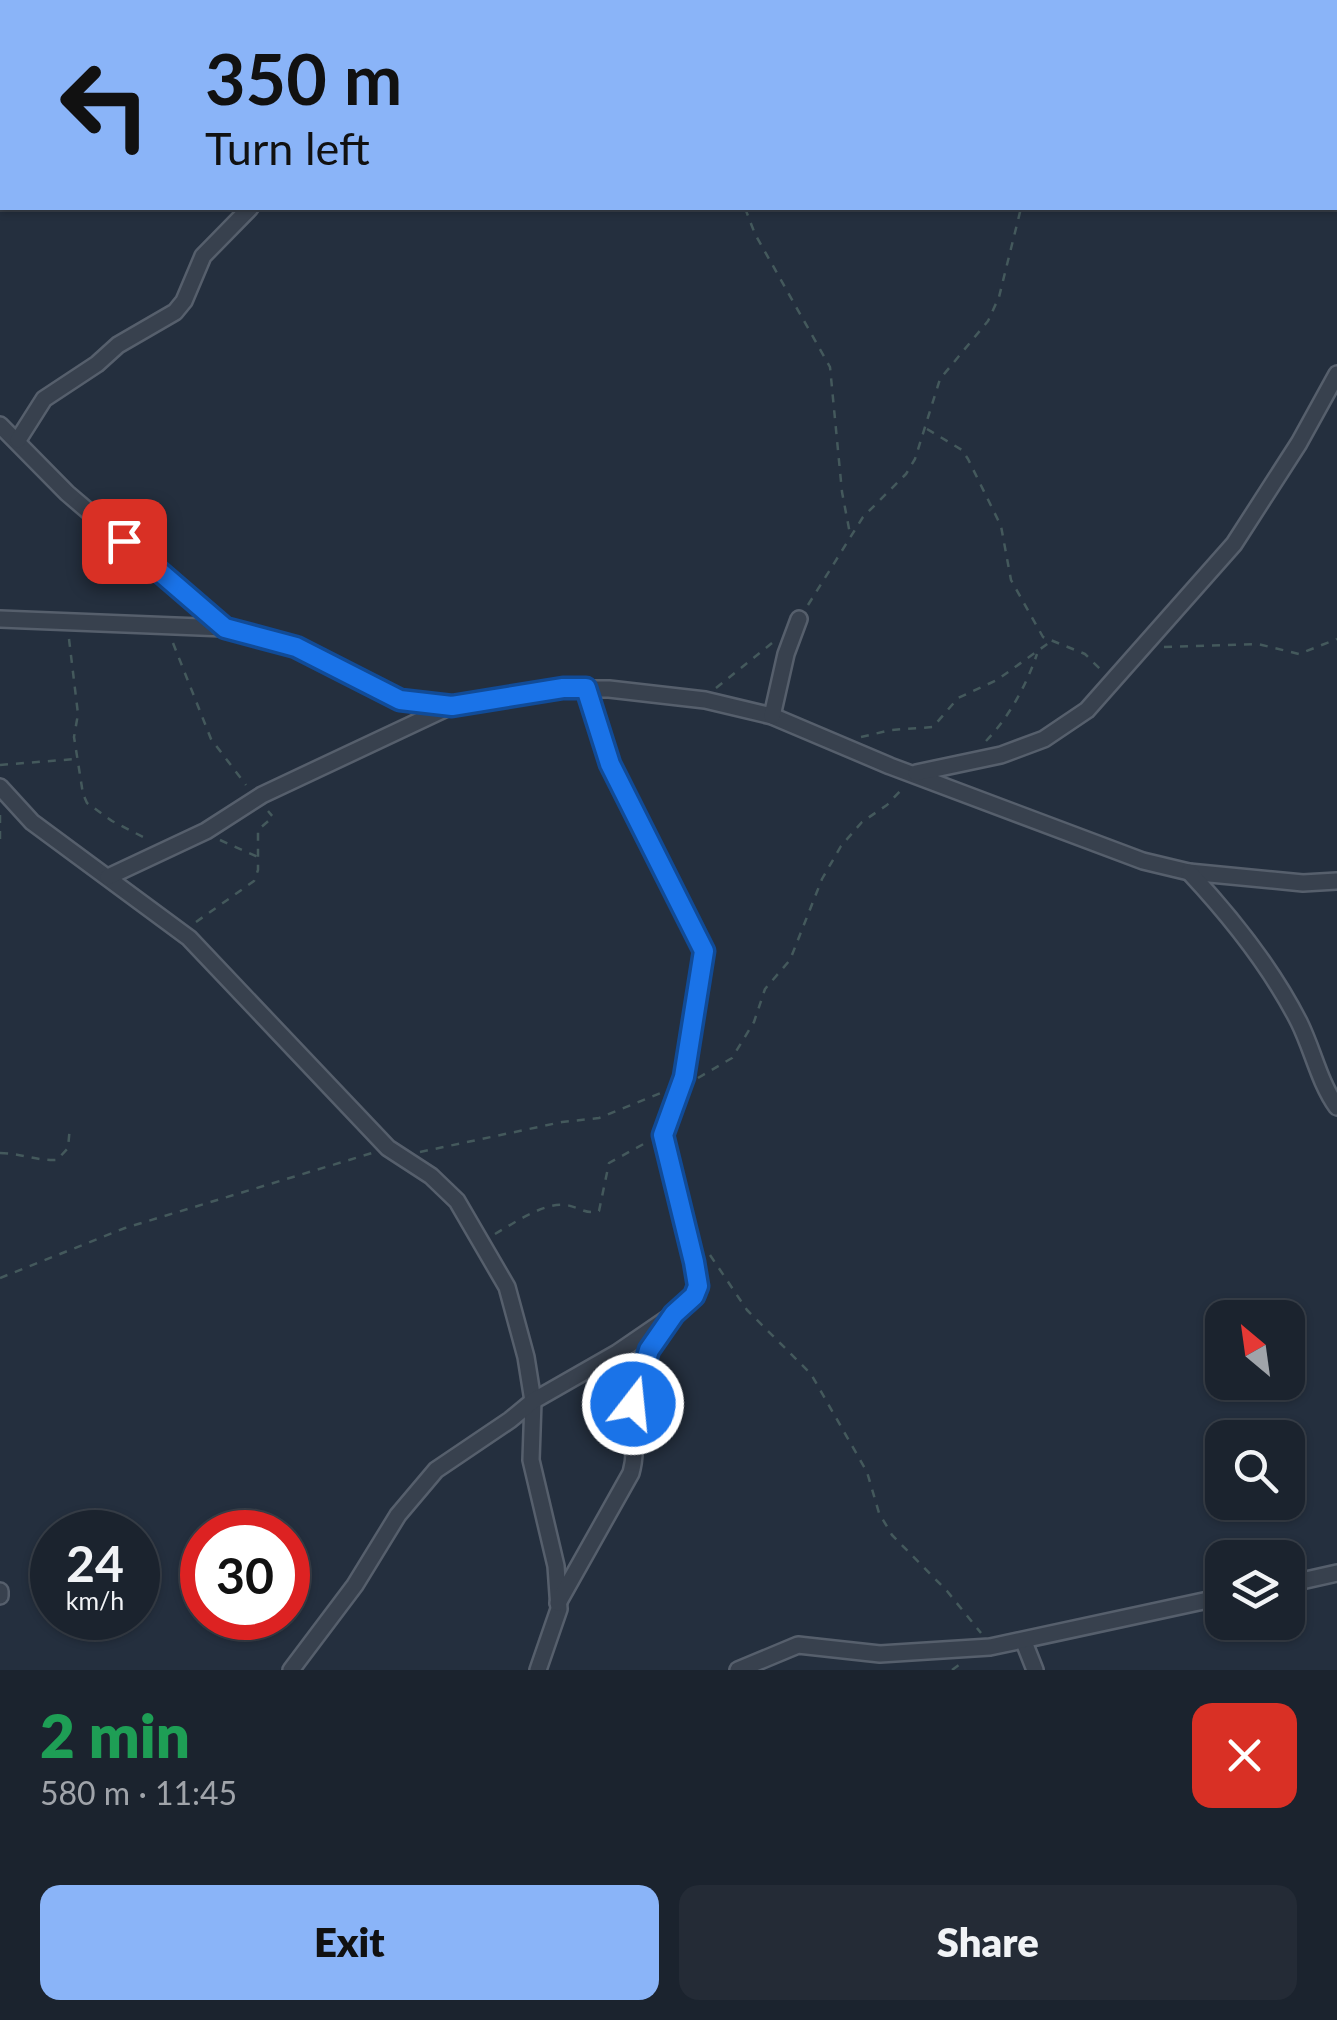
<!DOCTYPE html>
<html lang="en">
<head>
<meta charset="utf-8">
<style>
  body { margin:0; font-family:Lato,sans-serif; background:#242b36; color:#f1f3f6; height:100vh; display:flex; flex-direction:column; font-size:38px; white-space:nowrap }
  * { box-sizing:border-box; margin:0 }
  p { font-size:32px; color:#a0a4aa }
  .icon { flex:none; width:55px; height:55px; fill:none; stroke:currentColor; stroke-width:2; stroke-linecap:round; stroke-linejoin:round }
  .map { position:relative; height:1670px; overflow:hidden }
  .side { display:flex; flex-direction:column; background:#1b232e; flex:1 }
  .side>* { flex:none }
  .banner { position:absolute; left:0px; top:0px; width:1338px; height:210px; box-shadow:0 2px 8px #0004,0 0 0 2px #39404a; background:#8ab4f8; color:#111; overflow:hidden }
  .needle { width:65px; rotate:331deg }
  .fabs { position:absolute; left:1205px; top:1300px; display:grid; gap:20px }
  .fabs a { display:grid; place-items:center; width:100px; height:100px; border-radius:20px; background:#1b232e; box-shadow:0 2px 8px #0004,0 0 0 2px #39404a; font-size:50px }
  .speed { position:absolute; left:30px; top:1510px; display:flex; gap:20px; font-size:50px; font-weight:700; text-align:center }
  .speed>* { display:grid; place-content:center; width:130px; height:130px; border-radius:50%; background:#1b232e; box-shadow:0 2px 8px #0004,0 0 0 2px #39404a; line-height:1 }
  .speed small { font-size:25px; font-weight:400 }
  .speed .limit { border:15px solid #d22; background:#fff; color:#111 }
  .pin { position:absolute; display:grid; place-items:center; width:85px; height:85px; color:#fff; margin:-42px; border-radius:20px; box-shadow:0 5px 15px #0006 }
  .me { position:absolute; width:110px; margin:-55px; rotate:16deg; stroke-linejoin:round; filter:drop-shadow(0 0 8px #0008) }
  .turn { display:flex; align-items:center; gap:35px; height:210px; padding:0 40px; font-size:45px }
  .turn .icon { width:130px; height:130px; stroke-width:2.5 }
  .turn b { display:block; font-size:70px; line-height:85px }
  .round { display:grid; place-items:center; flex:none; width:105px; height:105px; border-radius:20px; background:#242b36 }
  .summary { display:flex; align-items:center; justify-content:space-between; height:170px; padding:0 40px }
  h1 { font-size:60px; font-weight:800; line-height:75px; color:#1e9e55 }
  .primary-button { display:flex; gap:20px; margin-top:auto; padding:20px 40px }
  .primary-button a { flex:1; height:115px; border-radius:20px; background:#8ab4f8; color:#111; font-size:40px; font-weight:800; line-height:115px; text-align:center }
  .primary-button a+a { background:#242b36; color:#f1f3f6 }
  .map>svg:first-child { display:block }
</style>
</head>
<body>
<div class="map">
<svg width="1337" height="1670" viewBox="0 0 1337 1670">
  <rect width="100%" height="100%" fill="#242f3e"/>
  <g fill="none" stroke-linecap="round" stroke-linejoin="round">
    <g stroke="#565f6c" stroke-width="20">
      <g id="minor">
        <path d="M842,2L844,0"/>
        <path d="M0,425L67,493L225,628"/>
        <path d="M18,440L44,399L97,364L118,345L175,312L184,301L203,256L250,208"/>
        <path d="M0,619L225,628L296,647L371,687L401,699L430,705L452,706L563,689H609L705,700L772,716L890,766L1143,861L1189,872L1303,883L1337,881"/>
        <path d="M772,716L786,654L799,619"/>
        <path d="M916,773L1001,755L1044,739L1087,710L1234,544L1299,443L1337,374"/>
        <path d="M0,787L32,822L189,938L388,1148L431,1176L457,1201L507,1287L526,1357L533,1401L531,1460L556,1566L559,1609L538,1670"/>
        <path d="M1189,872C1231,917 1271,967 1299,1022C1313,1050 1319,1082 1337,1107"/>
        <path d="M108,877L206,831L262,795L449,707"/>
        <path d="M1288,1584L1337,1573"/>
        <path d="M0,1591V1596"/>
        <path d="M558,1603L631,1473C637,1452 633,1431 633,1409C634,1376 651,1347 669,1321"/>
        <path d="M1024,1642L1035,1670"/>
        <path d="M291,1670L355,1585L398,1515L436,1470L510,1420L533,1401L617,1353L674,1314L694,1296L698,1287L695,1262L663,1135L683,1077L704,951L609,764L586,688"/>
        <path d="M738,1670L798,1645L880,1654L990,1647L1222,1597"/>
      </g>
    </g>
    <g stroke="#44595c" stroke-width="2.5" stroke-dasharray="8 8" stroke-linecap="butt">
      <path d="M202,0L203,2"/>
      <path d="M1030,2V0"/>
      <path d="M0,183L2,184"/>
      <path d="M745,208L755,234L830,367L842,492L850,534"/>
      <path d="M927,429L962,450L968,459L1001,526L1011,580L1043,637L1085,654L1102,671"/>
      <path d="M808,605L863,517L906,474L915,459L940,379L988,321L999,297L1021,208"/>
      <path d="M69,639L78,714L74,737L83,794L87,803L112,821L147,839"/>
      <path d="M173,643L211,739L246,785"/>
      <path d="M1164,647L1258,644L1299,654L1337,639"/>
      <path d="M716,688L772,643"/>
      <path d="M861,737L891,730L933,727L958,698L997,680L1050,642"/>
      <path d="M986,741C1009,717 1026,686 1037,654"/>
      <path d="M0,765L75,759"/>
      <path d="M0,839V809"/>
      <path d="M220,840L258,857"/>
      <path d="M196,922L254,881L258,870V830L273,817L268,811"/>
      <path d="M698,1078L732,1058L754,1022L765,989L790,960L822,879L841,846L862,822L887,805L904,787"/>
      <path d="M420,1152L562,1122L599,1118L663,1092"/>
      <path d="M0,1153C20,1153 36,1161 57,1160L68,1148L70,1126"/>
      <path d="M495,1234C514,1223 544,1202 566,1205C579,1207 586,1215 599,1211L609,1163L649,1141"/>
      <path d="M710,1255L747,1310L811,1374L867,1472L879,1513L892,1535L947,1591L981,1633"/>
      <path d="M0,1278L125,1228L372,1153"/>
      <path d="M952,1670L959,1665"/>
    </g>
    <use href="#minor" stroke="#38414e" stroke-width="15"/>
  </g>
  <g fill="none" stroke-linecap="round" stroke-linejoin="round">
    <g stroke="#114b97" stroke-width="25">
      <path id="route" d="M124,541L225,628L296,647L400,700L452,706L563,688H586L610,764L704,951L684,1077L663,1135L694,1262L698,1286L694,1296L674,1314L649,1350L633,1404"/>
    </g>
    <use href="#route" stroke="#1a73e8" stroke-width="18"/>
  </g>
</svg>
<div class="fabs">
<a><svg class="needle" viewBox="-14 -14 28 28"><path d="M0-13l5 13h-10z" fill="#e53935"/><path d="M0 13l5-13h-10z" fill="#a0a4aa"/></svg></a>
<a><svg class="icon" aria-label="search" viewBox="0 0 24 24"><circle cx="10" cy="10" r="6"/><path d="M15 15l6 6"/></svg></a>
<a><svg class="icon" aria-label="layers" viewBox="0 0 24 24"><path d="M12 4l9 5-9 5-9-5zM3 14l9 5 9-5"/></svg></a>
</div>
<div class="speed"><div>24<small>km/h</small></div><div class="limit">30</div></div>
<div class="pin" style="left:124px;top:541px;background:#d93025"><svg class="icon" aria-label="arrive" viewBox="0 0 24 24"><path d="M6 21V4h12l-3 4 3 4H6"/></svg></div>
<svg class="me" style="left:633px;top:1404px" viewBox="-20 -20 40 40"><circle r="17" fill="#1a73e8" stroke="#fff" stroke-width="3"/><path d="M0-11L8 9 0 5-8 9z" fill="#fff"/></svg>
<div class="banner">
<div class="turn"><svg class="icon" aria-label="left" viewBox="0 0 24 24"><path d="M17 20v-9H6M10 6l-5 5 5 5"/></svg><div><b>350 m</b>Turn left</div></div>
</div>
</div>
<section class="side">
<div class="summary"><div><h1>2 min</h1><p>580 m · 11:45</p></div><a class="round" style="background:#d93025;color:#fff"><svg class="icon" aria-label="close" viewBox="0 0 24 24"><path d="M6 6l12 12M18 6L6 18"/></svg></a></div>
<div class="primary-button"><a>Exit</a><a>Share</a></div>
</section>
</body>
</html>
